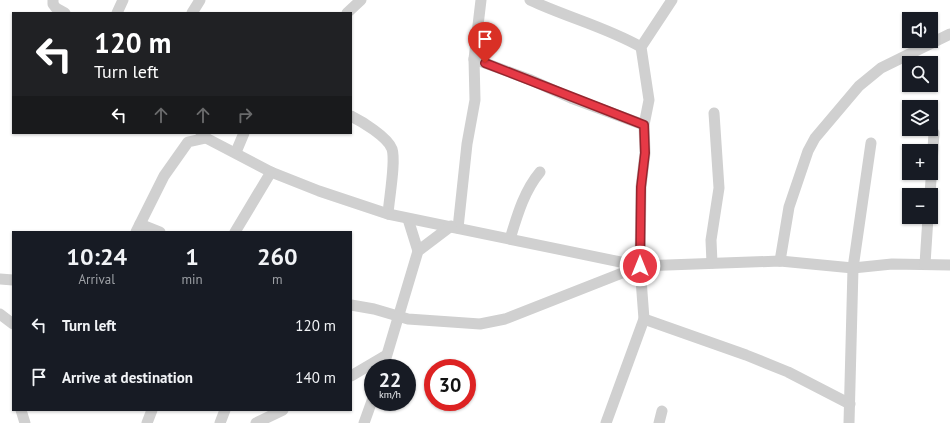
<!DOCTYPE html>
<html lang="en">
<head>
<meta charset="utf-8">
<style>
  body { margin:0; font-family:"PT Sans",sans-serif; background:#242831; color:#f1f3f6; height:100vh; display:flex; flex-direction:column; font-size:15px; white-space:nowrap }
  * { box-sizing:border-box; margin:0 }
  p { font-size:13px; color:#9ea1a6 }
  .icon { flex:none; width:22px; height:22px; fill:none; stroke:currentColor; stroke-width:2; stroke-linecap:round; stroke-linejoin:round }
  .map { position:relative; flex:1; overflow:hidden }
  .panel { position:absolute; left:12px; top:231px; width:340px; height:180px; display:flex; flex-direction:column; background:#171b24; border-radius:0px; box-shadow:0 1px 3px #0004 }
  .panel>* { flex:none }
  .top-card { position:absolute; left:12px; top:12px; width:340px; height:122px; border-radius:0px; box-shadow:0 1px 3px #0004; background:#202124; color:#fff; overflow:hidden }
  .buttons { position:absolute; left:902px; top:12px; display:grid; gap:8px }
  .buttons a { display:grid; place-items:center; width:36px; height:36px; border-radius:0px; background:#171b24; box-shadow:0 1px 3px #0004; font-size:20px }
  .speed { position:absolute; left:364px; top:359px; display:flex; gap:8px; font-size:20px; font-weight:700; text-align:center }
  .speed>* { display:grid; place-content:center; width:52px; height:52px; border-radius:50%; background:#171b24; box-shadow:0 1px 3px #0004; line-height:1 }
  .speed small { font-size:10px; font-weight:400 }
  .speed .limit { border:6px solid #d22; background:#fff; color:#111 }
  .pin { position:absolute; display:grid; place-items:center; width:34px; height:34px; color:#fff; margin:-41px -17px; border-radius:50% 50% 50% 0; rotate:-45deg; box-shadow:0 0 4px #0007 }
  .pin .icon { rotate:45deg }
  .me { position:absolute; width:44px; margin:-22px; rotate:0deg; stroke-linejoin:round; filter:drop-shadow(0 0 3px #0008) }
  .turn { display:flex; align-items:center; gap:14px; height:84px; padding:0 16px; font-size:18px }
  .turn .icon { width:52px; height:52px; stroke-width:2.5 }
  .turn b { display:block; font-size:28px; line-height:34px }
  .lanes { display:flex; align-items:center; height:38px; padding:0 16px; background:#0003; justify-content:center; gap:20px; direction:ltr }
  .lanes .off { opacity:.35 }
  .eta { display:flex; justify-content:space-evenly; align-items:center; height:68px; text-align:center }
  .eta b { font-size:24px; font-weight:800; line-height:28px }
  ul { padding:0; list-style:none }
  li { display:flex; align-items:center; gap:12px; height:52px; padding:0 16px }
  li div { flex:1 }
  li b { display:block; font-size:15px }
  li em { font-style:normal }
  .map>svg:first-child { display:block }
</style>
</head>
<body>
<div class="map">
<svg width="950" height="423" viewBox="0 0 950 423">
  <rect width="100%" height="100%" fill="#fff"/>
  <g fill="none" stroke-linecap="round" stroke-linejoin="round">
    <g stroke="#d0d0d0" stroke-width="11">
      <path d="M53,0V4L56,8L65,13"/>
      <path d="M481,0L474,59L531,80L571,98L644,125"/>
      <path d="M530,0C566,17 606,27 641,47"/>
      <path d="M117,13L123,0"/>
      <path d="M192,13L200,0"/>
      <path d="M347,13L361,0"/>
      <path d="M351,116C361,121 388,137 392,149C396,161 389,199 388,214"/>
      <path d="M201,133L206,138L271,172L319,191L388,214L640,266L780,261L853,268L892,264L950,265"/>
      <path d="M236,152L244,133"/>
      <path d="M930,195L934,133"/>
      <path d="M408,219L418,251"/>
      <path d="M140,224L160,232"/>
      <path d="M458,228L467,144L475,100L474,59"/>
      <path d="M136,232L164,176L188,142L206,138"/>
      <path d="M235,232L271,172"/>
      <path d="M510,239C517,216 524,191 540,172"/>
      <path d="M780,261L789,207L808,151L815,138L859,86L881,68L950,34"/>
      <path d="M712,263L711,240L719,188L714,113"/>
      <path d="M925,264L928,217"/>
      <path d="M0,279L13,280"/>
      <path d="M351,305L374,309L408,319L480,324L505,319L640,266L641,187L645,153L644,125L649,100L641,47L672,0"/>
      <path d="M0,314L13,324"/>
      <path d="M644,319L746,355L788,372L850,404"/>
      <path d="M383,368L418,251L451,226"/>
      <path d="M351,376L385,356"/>
      <path d="M21,410L25,423"/>
      <path d="M147,423L152,410"/>
      <path d="M220,423L225,410"/>
      <path d="M256,423L283,410"/>
      <path d="M364,423L373,398"/>
      <path d="M606,423L644,319L640,266"/>
      <path d="M659,423L662,411"/>
      <path d="M849,423L853,268L871,143"/>
    </g>
  </g>
  <g fill="none" stroke-linecap="round" stroke-linejoin="round">
    <g stroke="#96252e" stroke-width="10">
      <path id="route" d="M485,63L644,125L645,153L641,187L640,266"/>
    </g>
    <use href="#route" stroke="#e63946" stroke-width="7"/>
  </g>
</svg>
<div class="buttons">
<a><svg class="icon" aria-label="sound" viewBox="0 0 24 24"><path d="M4 9h4l5-4v14l-5-4H4zM17 9q2 3 0 6"/></svg></a>
<a><svg class="icon" aria-label="search" viewBox="0 0 24 24"><circle cx="10" cy="10" r="6"/><path d="M15 15l6 6"/></svg></a>
<a><svg class="icon" aria-label="layers" viewBox="0 0 24 24"><path d="M12 4l9 5-9 5-9-5zM3 14l9 5 9-5"/></svg></a>
<a>+</a>
<a>−</a>
</div>
<div class="speed"><div>22<small>km/h</small></div><div class="limit">30</div></div>
<div class="pin" style="left:485px;top:63px;background:#d93025"><svg class="icon" aria-label="arrive" viewBox="0 0 24 24"><path d="M6 21V4h12l-3 4 3 4H6"/></svg></div>
<svg class="me" style="left:640px;top:266px" viewBox="-20 -20 40 40"><circle r="17" fill="#e63946" stroke="#fff" stroke-width="3"/><path d="M0-11L8 9 0 5-8 9z" fill="#fff"/></svg>
<div class="top-card">
<div class="turn"><svg class="icon" aria-label="left" viewBox="0 0 24 24"><path d="M17 20v-9H6M10 6l-5 5 5 5"/></svg><div><b>120 m</b>Turn left</div></div>
<div class="lanes"><svg class="icon" aria-label="left" viewBox="0 0 24 24"><path d="M17 20v-9H6M10 6l-5 5 5 5"/></svg><svg class="icon off" aria-label="ahead" viewBox="0 0 24 24"><path d="M12 20V5M6 11l6-6 6 6"/></svg><svg class="icon off" aria-label="ahead" viewBox="0 0 24 24"><path d="M12 20V5M6 11l6-6 6 6"/></svg><svg class="icon off" aria-label="right" viewBox="0 0 24 24"><path d="M7 20v-9h11M14 6l5 5-5 5"/></svg></div>
</div>
<section class="panel">
<div class="eta">
<div><b>10:24</b><p>Arrival</p></div>
<div><b>1</b><p>min</p></div>
<div><b>260</b><p>m</p></div>
</div>
<ul>
<li><svg class="icon" aria-label="left" viewBox="0 0 24 24"><path d="M17 20v-9H6M10 6l-5 5 5 5"/></svg><div><b>Turn left</b></div><em>120 m</em></li>
<li><svg class="icon" aria-label="arrive" viewBox="0 0 24 24"><path d="M6 21V4h12l-3 4 3 4H6"/></svg><div><b>Arrive at destination</b></div><em>140 m</em></li>
</ul>
</section>
</div>
</body>
</html>
